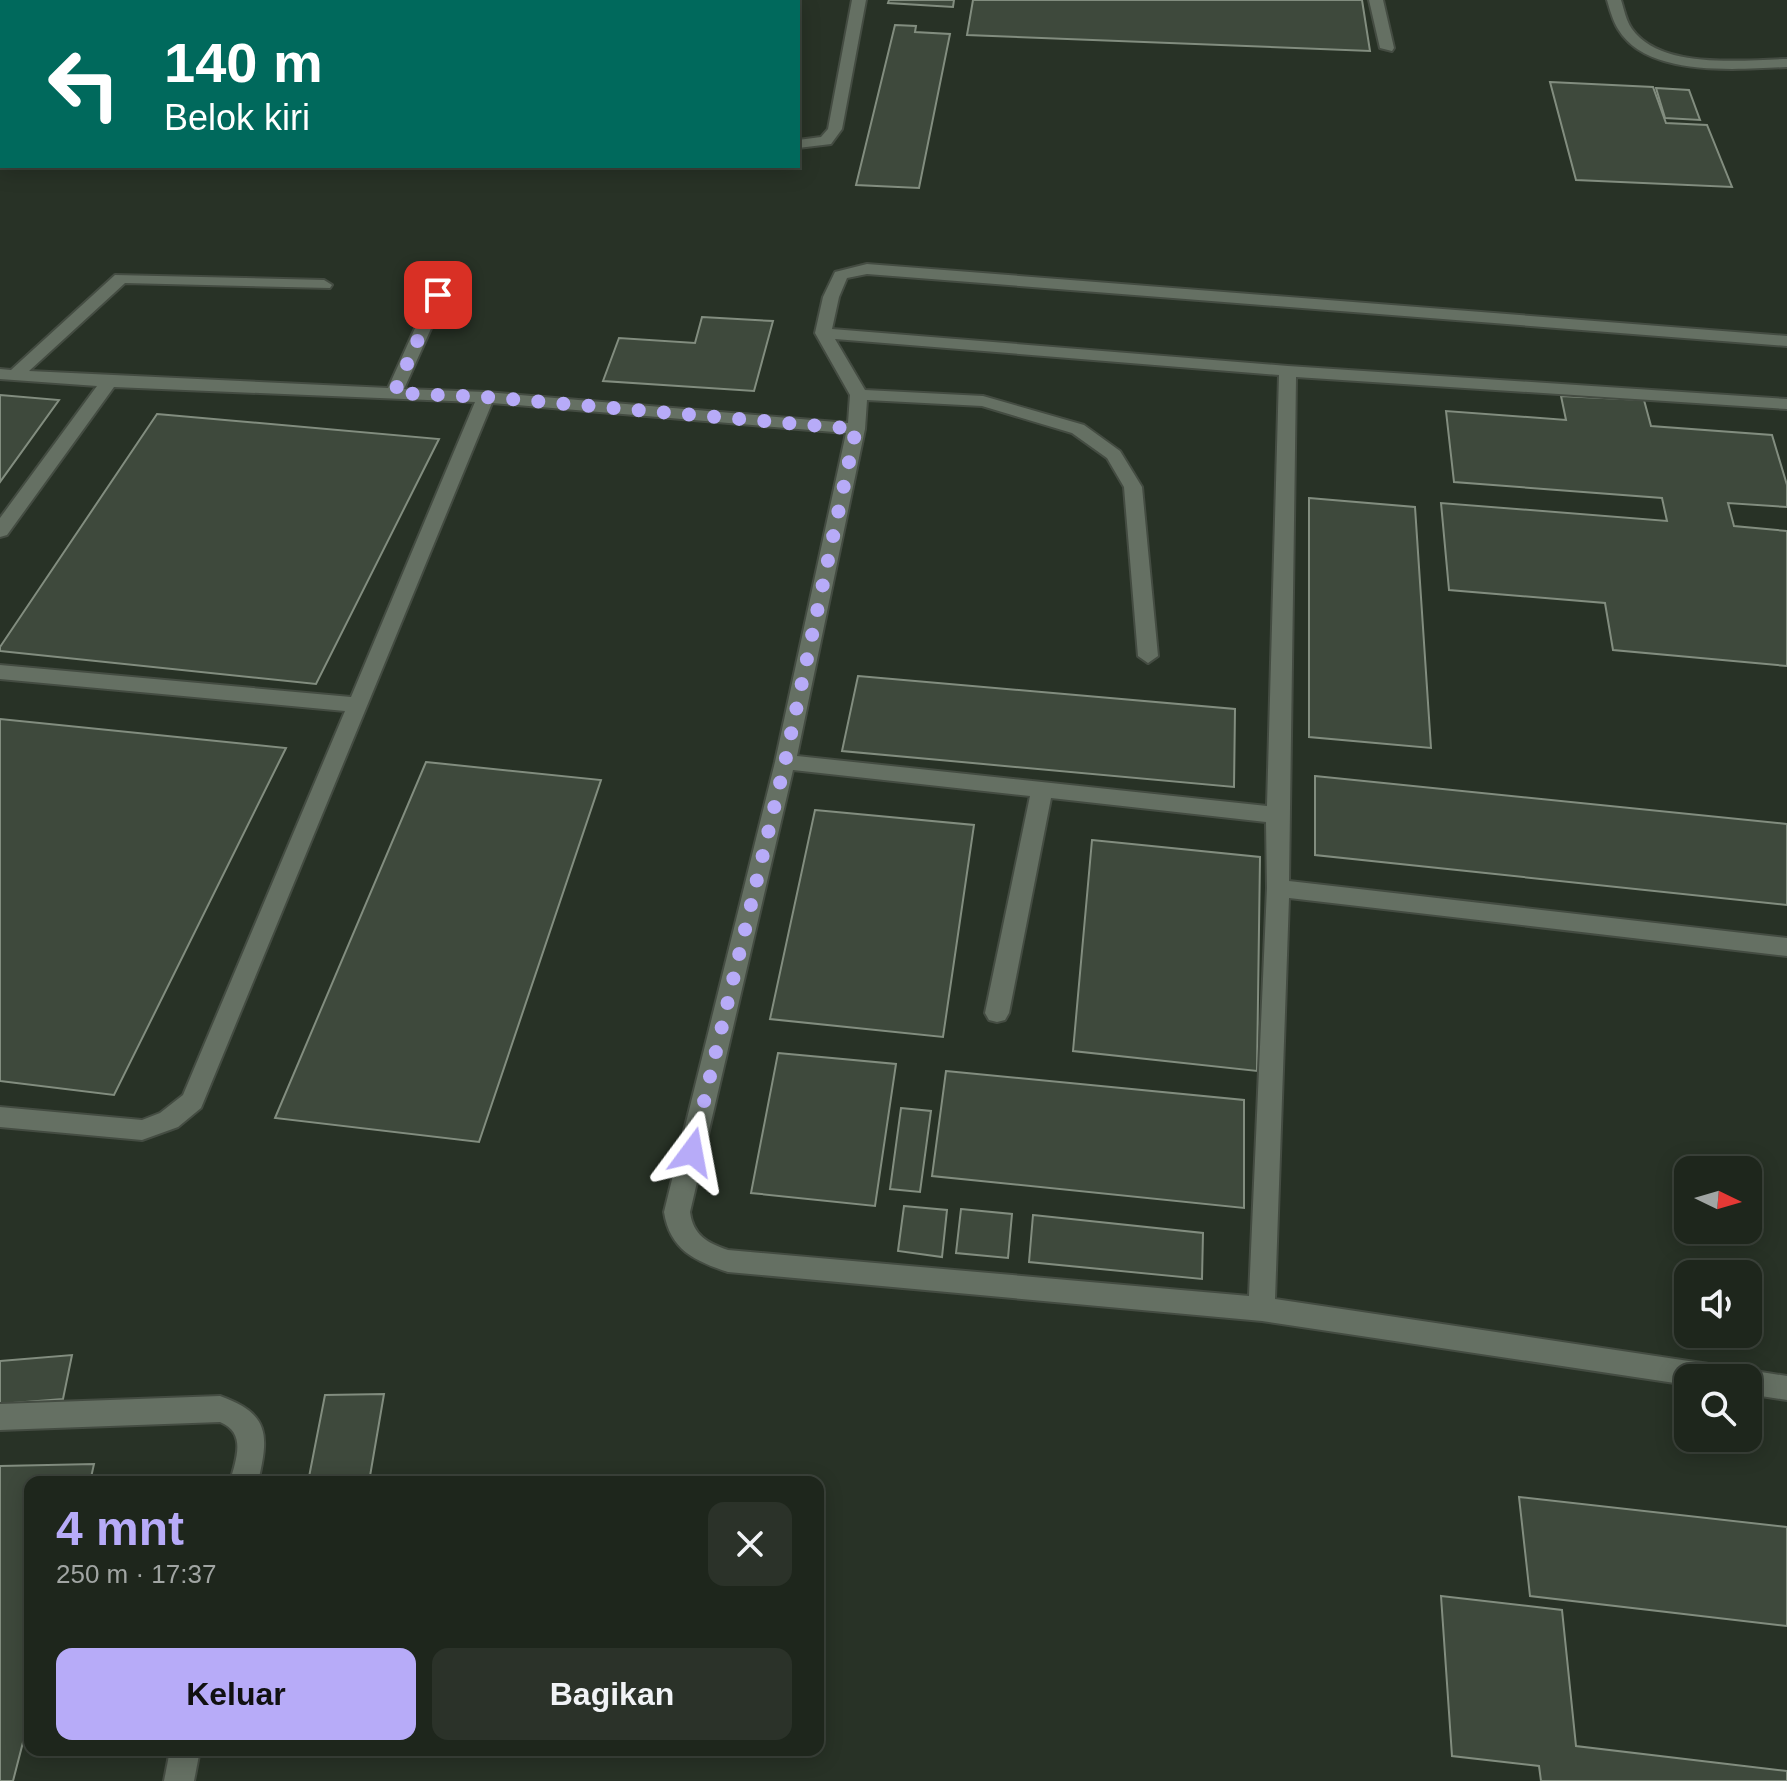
<!DOCTYPE html>
<html lang="id">
<head>
<meta charset="utf-8">
<style>
  body { margin:0; font-family:Helvetica,sans-serif; background:#2b3229; color:#f1f3f6; height:100vh; display:flex; flex-direction:column; font-size:30px; white-space:nowrap }
  * { box-sizing:border-box; margin:0 }
  p { font-size:26px; color:#a1a5a3 }
  .icon { flex:none; width:44px; height:44px; fill:none; stroke:currentColor; stroke-width:2; stroke-linecap:round; stroke-linejoin:round }
  .map { position:relative; flex:1; overflow:hidden }
  .drawer { position:absolute; left:24px; top:1476px; width:800px; height:280px; display:flex; flex-direction:column; background:#1e261c; border-radius:16px; box-shadow:0 4px 20px #0003,0 0 0 2px #3c433b }
  .drawer>* { flex:none }
  .hud { position:absolute; left:0px; top:0px; width:800px; height:168px; box-shadow:0 4px 20px #0003,0 0 0 2px #3c433b; background:#00695c; color:#fff; overflow:hidden }
  .needle { width:52px; rotate:95deg }
  .controls { position:absolute; left:1674px; top:1156px; display:grid; gap:16px }
  .controls a { display:grid; place-items:center; width:88px; height:88px; border-radius:16px; background:#1e261c; box-shadow:0 4px 20px #0003,0 0 0 2px #3c433b; font-size:40px }
  .pin { position:absolute; display:grid; place-items:center; width:68px; height:68px; color:#fff; margin:-34px; border-radius:16px; box-shadow:0 4px 12px #0006 }
  .me { position:absolute; width:88px; margin:-44px; rotate:13deg; stroke-linejoin:round; filter:drop-shadow(0 0 6px #0008) }
  .turn { display:flex; align-items:center; gap:28px; height:168px; padding:0 32px; font-size:36px }
  .turn .icon { width:104px; height:104px; stroke-width:2.5 }
  .turn b { display:block; font-size:56px; line-height:68px }
  .round { display:grid; place-items:center; flex:none; width:84px; height:84px; border-radius:16px; background:#2b3229 }
  .overview { display:flex; align-items:center; justify-content:space-between; height:136px; padding:0 32px }
  h1 { font-size:48px; font-weight:800; line-height:60px; color:#b7abf8 }
  .action { display:flex; gap:16px; margin-top:auto; padding:16px 32px }
  .action a { flex:1; height:92px; border-radius:16px; background:#b7abf8; color:#111; font-size:32px; font-weight:800; line-height:92px; text-align:center }
  .action a+a { background:#2b3229; color:#f1f3f6 }
  .map>svg:first-child { display:block }
</style>
</head>
<body>
<div class="map">
<svg width="1787" height="1781" viewBox="0 0 1787 1781">
  <rect width="100%" height="100%" fill="#283226"/>
  <g fill="#3e493c" stroke="#828d7f" stroke-width="2">
    <path d="M434,0H615L433,2Z"/>
    <path d="M889,0H954L953,7L888,3Z"/>
    <path d="M973,0H1362L1370,51L967,35Z"/>
    <path d="M895,25L916,26L915,32L950,34L919,188L856,185Z"/>
    <path d="M1550,82L1653,87L1666,123L1707,125L1732,187L1576,180Z"/>
    <path d="M1656,88L1689,90L1700,120L1665,118Z"/>
    <path d="M702,317L773,321L754,391L603,381L619,338L695,343Z"/>
    <path d="M0,395L59,400L0,482Z"/>
    <path d="M1561,396L1644,400L1651,426L1772,435L1787,485V507L1728,503L1734,526L1787,531V666L1613,650L1605,603L1449,590L1441,503L1667,521L1662,498L1454,482L1446,411L1566,420Z"/>
    <path d="M157,414L439,439L316,684L0,651V647Z"/>
    <path d="M1309,498L1415,507L1431,748L1309,737Z"/>
    <path d="M858,676L1235,709L1234,787L842,751Z"/>
    <path d="M0,719L286,748L114,1095L0,1081Z"/>
    <path d="M426,762L601,780L479,1142L275,1118Z"/>
    <path d="M1315,776L1787,824V905L1315,855Z"/>
    <path d="M815,810L974,825L943,1037L770,1019Z"/>
    <path d="M1092,840L1260,857L1257,1071L1073,1051Z"/>
    <path d="M778,1053L896,1064L875,1206L751,1193Z"/>
    <path d="M946,1071L1244,1100V1208L932,1176Z"/>
    <path d="M901,1108L931,1111L920,1192L890,1189Z"/>
    <path d="M904,1206L947,1210L942,1257L898,1251Z"/>
    <path d="M961,1209L1012,1214L1008,1258L956,1253Z"/>
    <path d="M1033,1215L1203,1233L1202,1279L1029,1262Z"/>
    <path d="M72,1355L63,1399L0,1404V1361Z"/>
    <path d="M384,1394L369,1482H308L325,1395Z"/>
    <path d="M94,1464L90,1482H30V1715L13,1781H0V1466Z"/>
    <path d="M1519,1497L1787,1527V1626L1530,1596Z"/>
    <path d="M1441,1596L1562,1610L1576,1746L1787,1771V1781H1541L1539,1766L1452,1756Z"/>
  </g>
  <g fill="none" stroke-linecap="round" stroke-linejoin="round">
    <g stroke="#444c42" stroke-width="4">
      <g id="service">
        <path d="M83,0H97L81,2Z"/>
        <path d="M404,0H418L403,2Z"/>
        <rect x="643" y="0" width="14" height="2"/>
        <path d="M852,0H866L842,129L831,144L798,148V140L821,137L828,129Z"/>
        <path d="M1369,0H1383L1394,48L1392,51L1380,48Z"/>
        <path d="M1607,0H1621C1624,9 1626,21 1632,29C1661,70 1743,60 1787,59V67C1739,69 1647,78 1618,29C1613,21 1610,10 1607,0Z"/>
        <path d="M867,264L1787,336V346L867,274L847,278L839,297L832,329L1288,366L1787,399V409L1296,377L1289,881L1787,938V956L1289,898L1275,1299L1722,1366L1732,1369L1735,1378H1688V1385L1262,1321L728,1272C695,1261 670,1250 664,1212L775,762L846,433L492,403L201,1108L178,1127L142,1140L0,1127V1107L142,1120L160,1113L183,1095L345,711L0,679V665L351,697L475,402L114,387L7,535L0,537V518L97,386L0,379V369L11,370L115,275L324,280L332,285L330,288L125,283L29,371L388,388L430,295L438,290L446,295L404,389L486,392L848,423L850,395L815,333L823,297L835,272ZM835,339L1279,375L1267,806L797,756L865,429L867,400L982,406L1072,433L1107,458L1124,487L1138,656L1148,663L1158,656L1142,487L1120,451L1084,425L983,396L865,390ZM793,770L1030,796L985,1013L989,1020L997,1022L1005,1020L1009,1013L1051,798L1266,822L1267,888L1249,1296L728,1250C707,1243 693,1235 690,1212Z"/>
        <path d="M1748,1370L1787,1376V1400L1748,1394V1378H1736L1738,1373Z"/>
        <path d="M220,1396C270,1414 269,1435 258,1482H230C236,1459 247,1433 220,1422L0,1430V1404Z"/>
        <path d="M170,1750H200L194,1781H164Z"/>
      </g>
    </g>
    <use href="#service" fill="#657063" fill-rule="evenodd"/>
  </g>
  <g fill="none" stroke-linecap="round" stroke-linejoin="round">
    <path stroke="#b7abf8" stroke-width="14" stroke-dasharray="0 25.2" d="M438,295L394,393L486,397L856,429L785,762L692,1152"/>
  </g>
</svg>
<div class="controls">
<a><svg class="needle" viewBox="-14 -14 28 28"><path d="M0-13l5 13h-10z" fill="#e53935"/><path d="M0 13l5-13h-10z" fill="#a1a5a3"/></svg></a>
<a><svg class="icon" aria-label="sound" viewBox="0 0 24 24"><path d="M4 9h4l5-4v14l-5-4H4zM17 9q2 3 0 6"/></svg></a>
<a><svg class="icon" aria-label="search" viewBox="0 0 24 24"><circle cx="10" cy="10" r="6"/><path d="M15 15l6 6"/></svg></a>
</div>
<div class="pin" style="left:438px;top:295px;background:#d93025"><svg class="icon" aria-label="arrive" viewBox="0 0 24 24"><path d="M6 21V4h12l-3 4 3 4H6"/></svg></div>
<svg class="me" style="left:692px;top:1152px" viewBox="-20 -20 40 40"><path d="M0-17L14 15 0 8-14 15z" fill="#b7abf8" stroke="#fff" stroke-width="4"/></svg>
<div class="hud">
<div class="turn"><svg class="icon" aria-label="left" viewBox="0 0 24 24"><path d="M17 20v-9H6M10 6l-5 5 5 5"/></svg><div><b>140 m</b>Belok kiri</div></div>
</div>
<section class="drawer">
<div class="overview"><div><h1>4 mnt</h1><p>250 m · 17:37</p></div><a class="round"><svg class="icon" aria-label="close" viewBox="0 0 24 24"><path d="M6 6l12 12M18 6L6 18"/></svg></a></div>
<div class="action"><a>Keluar</a><a>Bagikan</a></div>
</section>
</div>
</body>
</html>
